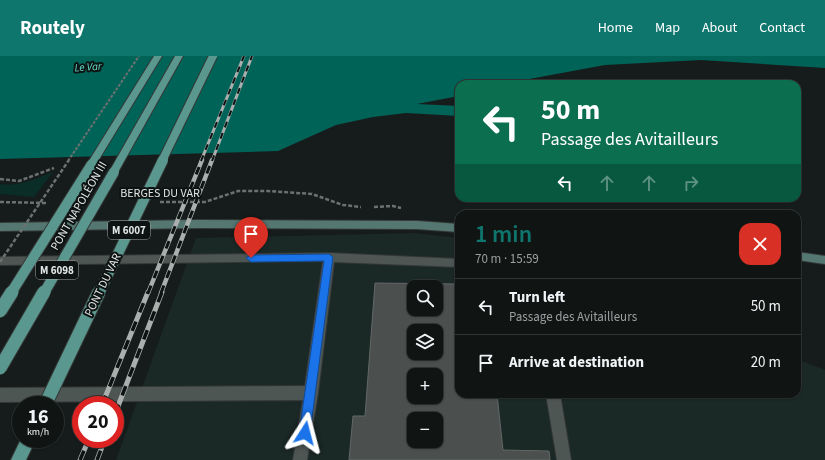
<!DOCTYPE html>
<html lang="en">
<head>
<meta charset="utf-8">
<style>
  body { margin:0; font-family:"Source Sans 3",sans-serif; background:#191e1d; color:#f1f3f6; height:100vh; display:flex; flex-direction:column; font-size:15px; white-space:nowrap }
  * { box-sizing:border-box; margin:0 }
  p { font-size:13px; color:#9c9fa0 }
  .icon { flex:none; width:22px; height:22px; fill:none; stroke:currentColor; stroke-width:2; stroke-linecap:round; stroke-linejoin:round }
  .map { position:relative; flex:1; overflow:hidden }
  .sheet { position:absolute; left:455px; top:154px; width:346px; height:188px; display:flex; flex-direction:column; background:#101514; border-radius:12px; box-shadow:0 1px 3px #0004,0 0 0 1px #303434 }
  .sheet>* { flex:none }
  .guide { position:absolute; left:455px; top:24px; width:346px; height:122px; border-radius:12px; box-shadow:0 1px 3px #0004,0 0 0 1px #303434; background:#0b6e4f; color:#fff; overflow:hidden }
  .buttons { position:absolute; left:407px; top:224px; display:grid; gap:8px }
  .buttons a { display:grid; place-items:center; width:36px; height:36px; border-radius:8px; background:#101514; box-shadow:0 1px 3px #0004,0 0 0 1px #303434; font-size:20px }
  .speed { position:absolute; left:12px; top:340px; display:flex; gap:8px; font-size:20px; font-weight:700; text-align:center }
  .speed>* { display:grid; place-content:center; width:52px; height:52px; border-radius:50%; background:#101514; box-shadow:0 1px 3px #0004,0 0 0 1px #303434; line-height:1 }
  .speed small { font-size:10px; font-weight:400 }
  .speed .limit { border:6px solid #d22; background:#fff; color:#111 }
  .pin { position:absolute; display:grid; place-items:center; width:34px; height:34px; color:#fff; margin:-41px -17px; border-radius:50% 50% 50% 0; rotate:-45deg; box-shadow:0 0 4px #0007 }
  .pin .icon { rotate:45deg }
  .me { position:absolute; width:44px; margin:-22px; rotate:9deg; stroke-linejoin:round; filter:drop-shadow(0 0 3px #0008) }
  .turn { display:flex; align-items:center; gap:14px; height:84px; padding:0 20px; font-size:18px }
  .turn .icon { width:52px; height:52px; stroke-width:2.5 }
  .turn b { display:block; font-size:28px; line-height:34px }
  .lanes { display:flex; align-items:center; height:38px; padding:0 20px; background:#0003; justify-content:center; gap:20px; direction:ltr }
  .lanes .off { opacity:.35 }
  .round { display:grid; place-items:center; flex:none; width:42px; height:42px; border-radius:12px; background:#191e1d }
  .overview { display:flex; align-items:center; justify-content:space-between; height:68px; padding:0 20px }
  h1 { font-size:24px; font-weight:600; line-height:30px; color:#0f766e }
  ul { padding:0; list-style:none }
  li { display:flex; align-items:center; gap:12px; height:56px; padding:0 20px; border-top:1px solid #303434 }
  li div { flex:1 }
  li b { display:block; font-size:15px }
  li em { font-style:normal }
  header { display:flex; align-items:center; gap:24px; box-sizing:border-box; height:56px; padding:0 20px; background:#0f766e; color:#fff }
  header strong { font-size:19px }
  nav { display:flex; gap:22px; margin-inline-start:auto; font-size:14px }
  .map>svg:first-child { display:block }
</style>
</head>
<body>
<header>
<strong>Routely</strong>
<nav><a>Home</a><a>Map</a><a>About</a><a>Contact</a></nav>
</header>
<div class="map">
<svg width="825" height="404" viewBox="0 0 825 404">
  <rect width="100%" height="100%" fill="#161c1b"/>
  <path fill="#1a2826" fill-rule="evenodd" d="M414,177L459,182V338H797V303L825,314V404H116L196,182ZM414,231H436V253H414ZM414,275H436V297H414ZM414,319H436V341H414ZM414,363H436V385H414Z"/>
  <path fill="#0a2d28" d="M53,116L34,141L0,138V128C19,131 35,123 53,116Z"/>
  <path fill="#006358" d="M0,0H825V12L701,4L605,9L524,24L512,28H459V40L417,48L459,50V60L406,57L373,61L336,69L278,95L0,103Z"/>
  <path fill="#4b504f" stroke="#626867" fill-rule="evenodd" d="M375,227L459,228V338H497L503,394L549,395L550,404H349L353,360H365ZM414,231H436V253H414ZM414,275H436V297H414ZM414,319H436V341H414ZM414,363H436V385H414Z"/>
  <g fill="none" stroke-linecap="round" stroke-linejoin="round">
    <g stroke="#343837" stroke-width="2">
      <path id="service" d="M311,330L316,332L318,337L307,404H293L303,344L0,346V332Z"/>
    </g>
    <g stroke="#343837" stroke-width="2">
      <g id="minor">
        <path d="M329,197L459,203V211L334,206L318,337L316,342L311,344L306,342L304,337L323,205L0,209V201Z"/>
        <path d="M546,338H560L571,404H557Z"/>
      </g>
    </g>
    <g stroke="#343837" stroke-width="2">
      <g id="secondary">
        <path d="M198,164L417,165L459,168V176L417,173L198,172L0,175V167Z"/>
        <path d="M797,196L825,200V208L797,204Z"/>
      </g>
    </g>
    <g stroke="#343837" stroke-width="2">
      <g id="primary">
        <path d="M154,0H162L95,110H89L87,108Z"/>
        <path d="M175,0H183L117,118H111L109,116Z"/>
        <path d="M21,383H36L26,404H11Z"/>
      </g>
    </g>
    <g stroke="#6c7170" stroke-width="2.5" stroke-dasharray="4 2" stroke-linecap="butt">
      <path d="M0,123L19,125L54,112"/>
      <path d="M0,146L47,147"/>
      <path d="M160,146H205L238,135H268L312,138L343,149L361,151"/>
      <path d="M374,151L393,150L401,152"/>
    </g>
    <use href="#service" fill="#4e5654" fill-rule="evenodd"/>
    <use href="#minor" fill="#4e5654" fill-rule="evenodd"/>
    <use href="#secondary" fill="#547771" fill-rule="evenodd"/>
    <use href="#primary" fill="#5a978e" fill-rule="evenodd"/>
    <g stroke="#aaafae" stroke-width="3">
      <g id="rail-far2">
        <path d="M201,105L244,0"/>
        <path d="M212,105L252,0"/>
      </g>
    </g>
    <g stroke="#aaafae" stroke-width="4.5">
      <g id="rail-far1">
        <path d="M148,237L202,104"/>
        <path d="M161,237L212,104"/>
      </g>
    </g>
    <g stroke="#aaafae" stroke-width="5">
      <g id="rail">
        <path d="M102,349L148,236"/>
        <path d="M115,358L162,236"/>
        <path d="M80,404L89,383"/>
        <path d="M97,404L105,383"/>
      </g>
    </g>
    <use href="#rail-far2" stroke="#0d1312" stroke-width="2" stroke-dasharray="6" stroke-linecap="butt"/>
    <use href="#rail-far1" stroke="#0d1312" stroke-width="3" stroke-dasharray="8" stroke-linecap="butt"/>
    <use href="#rail" stroke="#0d1312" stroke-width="3.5" stroke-dasharray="10" stroke-linecap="butt"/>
    <g stroke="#343837" stroke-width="10" stroke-linecap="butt">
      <path id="primary-bridge-far2" d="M162,105L213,0"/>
    </g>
    <g stroke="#343837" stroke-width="12" stroke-linecap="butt">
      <g id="primary-bridge-far1">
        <path d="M11,237L92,108"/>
        <path d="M44,237L114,116"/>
        <path d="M99,237L163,104"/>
      </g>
    </g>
    <g stroke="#343837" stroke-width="15" stroke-linecap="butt">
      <g id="primary-bridge">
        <path d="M0,255L12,236"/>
        <path d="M0,312L44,236"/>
        <path d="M45,349L99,236"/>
      </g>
    </g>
    <path stroke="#6c7170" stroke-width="2" stroke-dasharray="3 1.5" stroke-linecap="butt" d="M68,105L139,0"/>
    <path stroke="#6c7170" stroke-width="2.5" stroke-dasharray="4 2" stroke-linecap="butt" d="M0,206L69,104"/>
    <use href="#primary-bridge-far2" stroke="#5a978e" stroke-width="8"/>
    <use href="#primary-bridge-far1" stroke="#5a978e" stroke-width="10"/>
    <use href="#primary-bridge" stroke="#5a978e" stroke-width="13"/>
  </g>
  <path fill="#1a73e8" stroke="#114b97" d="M329,198L333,201L310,377L309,381L305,383L300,381L299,377L324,205L251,206L246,202L251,199Z"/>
  <g text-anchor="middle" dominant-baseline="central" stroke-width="4" stroke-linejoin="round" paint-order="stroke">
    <g font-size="11" font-style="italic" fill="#66ddcb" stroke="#0d1312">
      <text transform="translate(88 11) rotate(-4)">Le Var</text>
    </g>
    <g fill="#0d1312" stroke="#a1a6a5" stroke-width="1">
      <rect x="108" y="165" width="42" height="18" rx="3"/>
      <rect x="36" y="205" width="42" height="18" rx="3"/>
    </g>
    <g font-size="11" font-weight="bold" fill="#e1e5e4">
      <text x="129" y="174">M 6007</text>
      <text x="57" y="214">M 6098</text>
    </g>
    <g font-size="12" fill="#e1e5e4" stroke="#0d1312">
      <text x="160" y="137">BERGES DU VAR</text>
      <text transform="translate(79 150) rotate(-60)">PONT NAPOLÉON III</text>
      <text transform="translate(103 229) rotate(-64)">PONT DU VAR</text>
    </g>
  </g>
</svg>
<div class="buttons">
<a><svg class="icon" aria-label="search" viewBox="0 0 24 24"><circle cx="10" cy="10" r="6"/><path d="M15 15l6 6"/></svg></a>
<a><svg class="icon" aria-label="layers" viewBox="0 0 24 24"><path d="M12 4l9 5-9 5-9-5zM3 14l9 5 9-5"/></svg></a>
<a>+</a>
<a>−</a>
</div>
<div class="speed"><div>16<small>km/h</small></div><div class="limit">20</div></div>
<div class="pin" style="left:251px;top:202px;background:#d93025"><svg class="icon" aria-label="arrive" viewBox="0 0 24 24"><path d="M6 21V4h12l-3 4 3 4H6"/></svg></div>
<svg class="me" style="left:305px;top:377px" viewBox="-20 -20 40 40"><path d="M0-17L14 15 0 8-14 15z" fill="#1a73e8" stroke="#fff" stroke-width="4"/></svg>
<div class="guide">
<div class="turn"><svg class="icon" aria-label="left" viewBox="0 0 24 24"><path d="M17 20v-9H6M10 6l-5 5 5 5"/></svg><div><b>50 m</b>Passage des Avitailleurs</div></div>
<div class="lanes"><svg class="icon" aria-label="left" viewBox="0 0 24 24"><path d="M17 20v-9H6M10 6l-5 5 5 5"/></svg><svg class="icon off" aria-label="ahead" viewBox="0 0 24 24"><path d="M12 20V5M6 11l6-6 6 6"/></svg><svg class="icon off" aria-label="ahead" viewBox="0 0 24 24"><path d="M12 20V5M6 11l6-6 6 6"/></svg><svg class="icon off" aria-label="right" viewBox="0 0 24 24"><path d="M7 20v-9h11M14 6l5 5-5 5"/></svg></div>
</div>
<section class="sheet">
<div class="overview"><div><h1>1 min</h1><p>70 m · 15:59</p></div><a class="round" style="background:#d93025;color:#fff"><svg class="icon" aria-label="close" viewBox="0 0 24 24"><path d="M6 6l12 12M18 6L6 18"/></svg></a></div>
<ul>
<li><svg class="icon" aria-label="left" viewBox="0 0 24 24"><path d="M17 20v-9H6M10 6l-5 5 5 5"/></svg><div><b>Turn left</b><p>Passage des Avitailleurs</p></div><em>50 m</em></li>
<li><svg class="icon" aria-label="arrive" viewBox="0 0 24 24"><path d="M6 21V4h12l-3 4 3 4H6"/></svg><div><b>Arrive at destination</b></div><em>20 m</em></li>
</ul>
</section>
</div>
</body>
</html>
